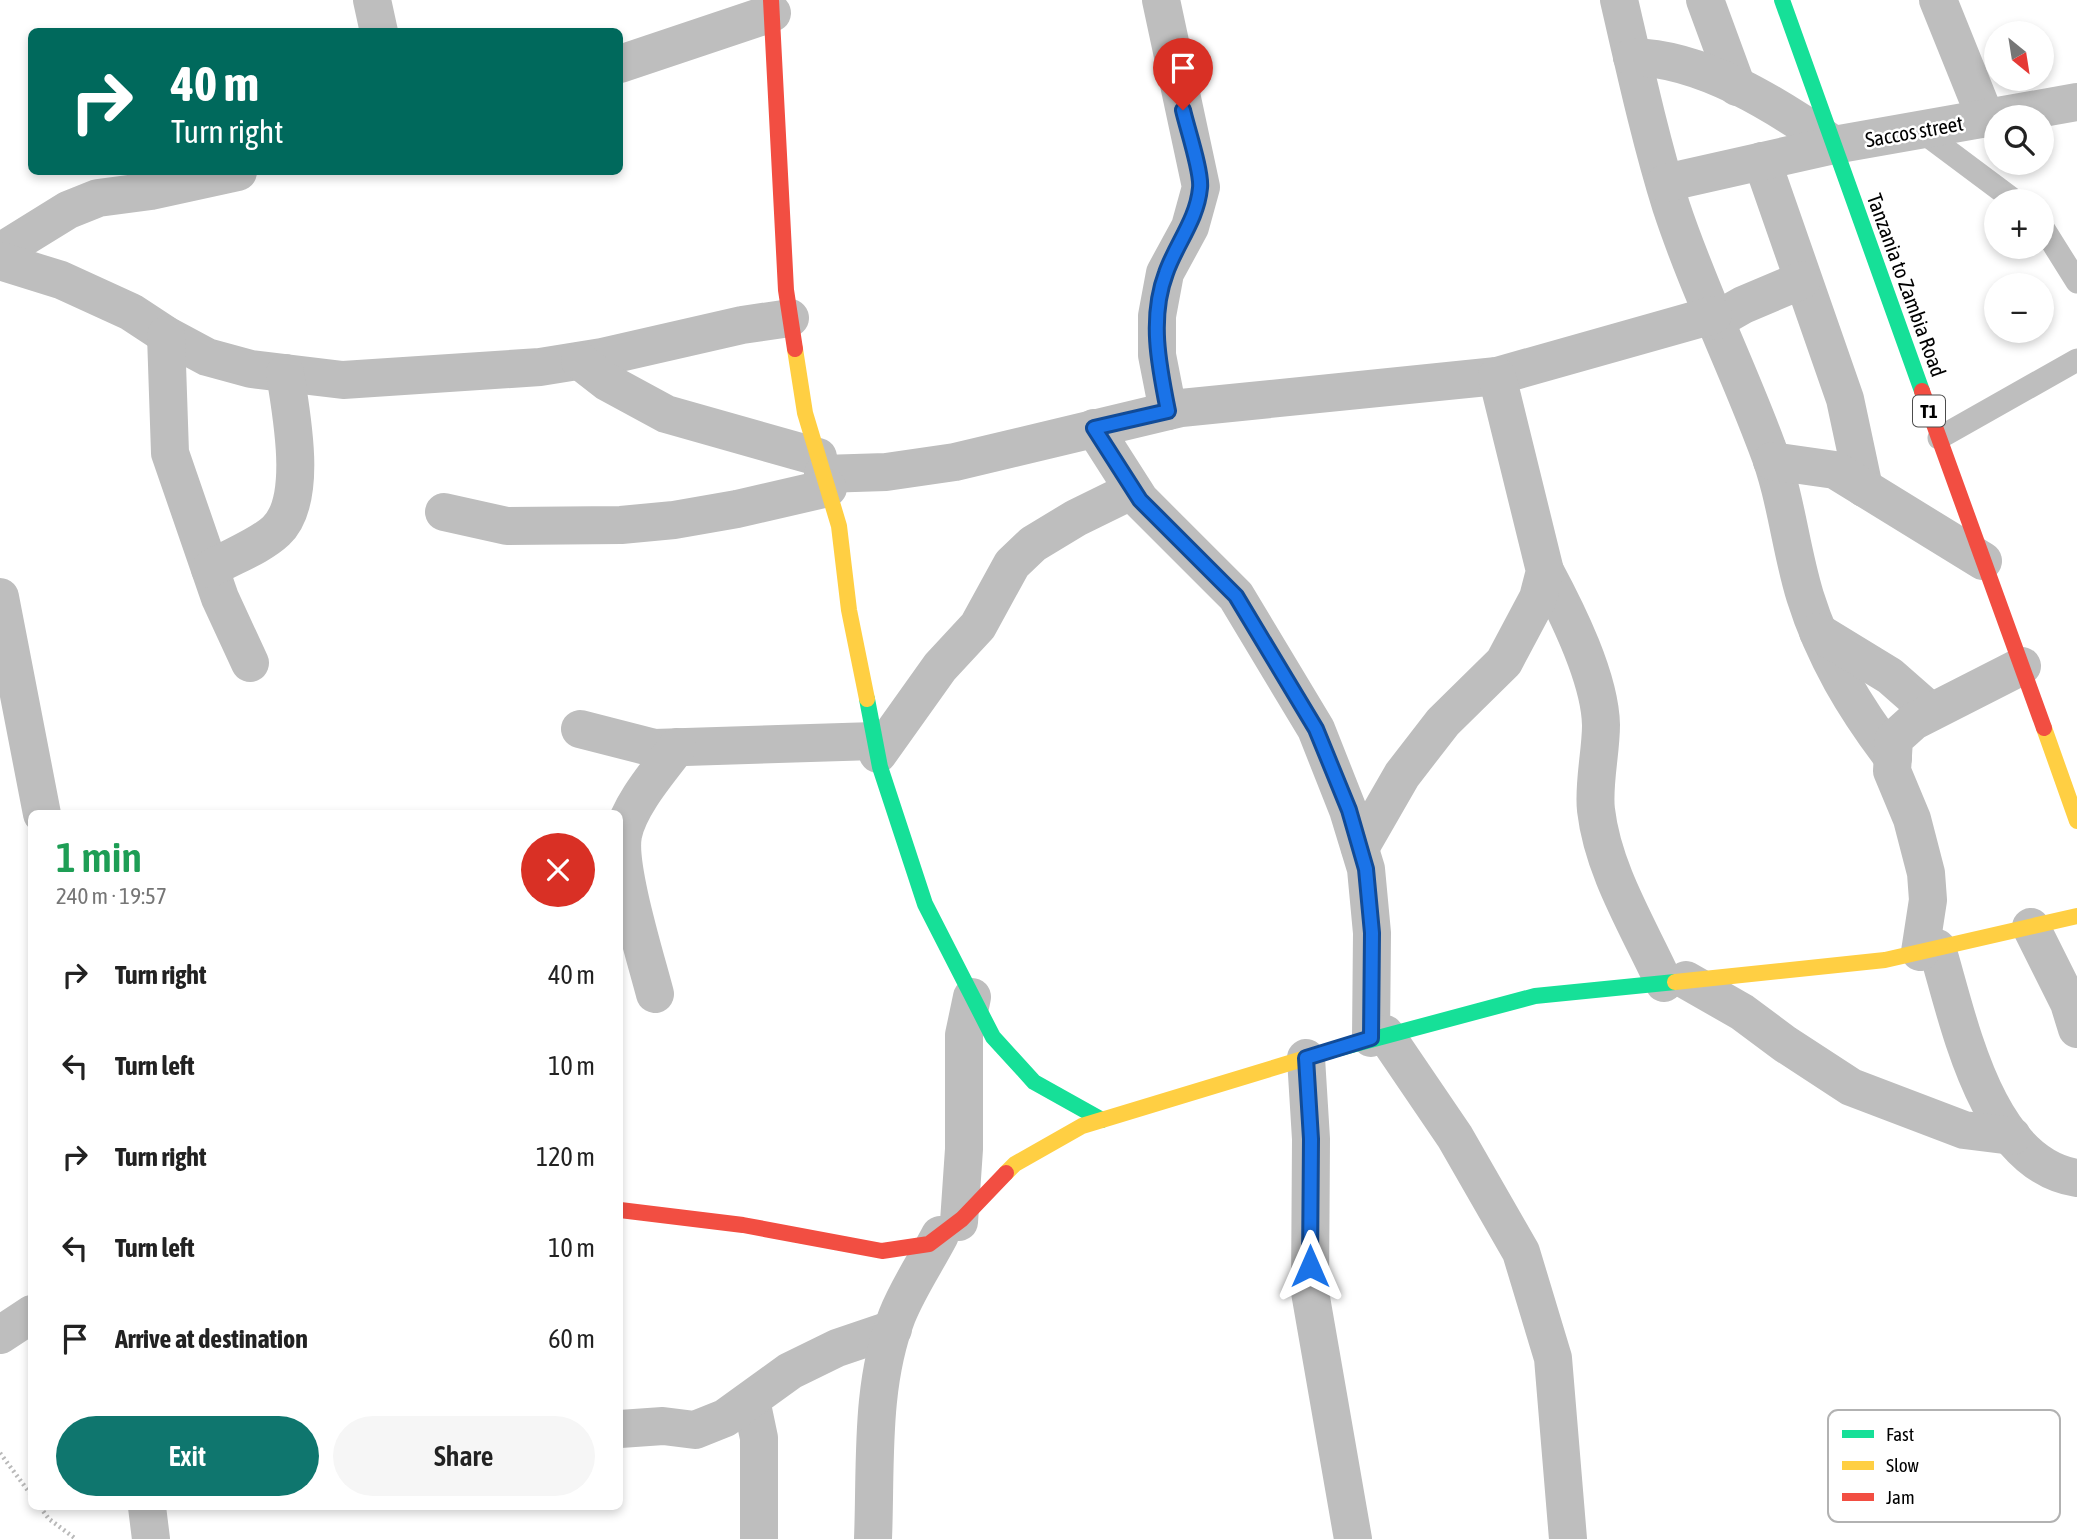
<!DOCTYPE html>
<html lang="en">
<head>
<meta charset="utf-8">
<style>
  body { margin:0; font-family:"Asap Condensed",sans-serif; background:#f6f6f6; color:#222; height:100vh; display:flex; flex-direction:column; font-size:26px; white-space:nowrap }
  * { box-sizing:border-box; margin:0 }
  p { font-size:23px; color:#767676 }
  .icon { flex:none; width:38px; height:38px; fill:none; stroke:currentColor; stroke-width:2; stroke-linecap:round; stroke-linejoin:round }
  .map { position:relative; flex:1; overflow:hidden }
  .details { position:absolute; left:28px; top:810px; width:595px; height:700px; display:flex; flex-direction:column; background:#fff; border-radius:10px; box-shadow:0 4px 10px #0003 }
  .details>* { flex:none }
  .top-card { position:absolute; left:28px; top:28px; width:595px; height:147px; border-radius:10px; box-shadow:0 4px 10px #0003; background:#00695c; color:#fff; overflow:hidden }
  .needle { width:46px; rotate:150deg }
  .buttons { position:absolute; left:1984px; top:21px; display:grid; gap:14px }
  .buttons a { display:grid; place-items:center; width:70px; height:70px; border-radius:50%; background:#fff; box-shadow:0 4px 10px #0003; font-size:35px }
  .pin { position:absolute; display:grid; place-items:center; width:60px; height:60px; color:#fff; margin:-72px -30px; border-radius:50% 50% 50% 0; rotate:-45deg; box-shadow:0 0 7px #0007 }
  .pin .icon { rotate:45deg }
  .me { position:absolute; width:77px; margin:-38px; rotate:0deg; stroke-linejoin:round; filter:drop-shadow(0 0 5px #0008) }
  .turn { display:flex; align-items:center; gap:24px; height:147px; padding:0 28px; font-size:32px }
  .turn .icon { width:91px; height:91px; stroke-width:2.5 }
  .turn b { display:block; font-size:49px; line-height:60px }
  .round { display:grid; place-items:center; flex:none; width:74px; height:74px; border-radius:37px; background:#f6f6f6 }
  .summary { display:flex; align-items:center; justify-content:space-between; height:119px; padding:0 28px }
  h1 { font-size:42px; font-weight:600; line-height:52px; color:#1e9e55 }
  .primary-button { display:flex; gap:14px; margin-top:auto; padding:14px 28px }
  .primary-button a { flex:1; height:80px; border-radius:42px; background:#0f766e; color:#fff; font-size:28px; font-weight:600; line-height:80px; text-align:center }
  .primary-button a+a { background:#f6f6f6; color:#222 }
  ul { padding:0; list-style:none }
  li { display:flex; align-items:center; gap:21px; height:91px; padding:0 28px }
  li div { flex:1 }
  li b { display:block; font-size:26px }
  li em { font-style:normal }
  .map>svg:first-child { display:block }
</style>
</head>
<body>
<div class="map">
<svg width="2077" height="1539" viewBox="0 0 2077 1539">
  <rect width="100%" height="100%" fill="#fff"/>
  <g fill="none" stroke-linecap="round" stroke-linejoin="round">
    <g stroke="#b9b9b9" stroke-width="4.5" stroke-dasharray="2 3.5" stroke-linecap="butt">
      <path d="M0,1453L32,1496"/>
      <path d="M40,1507L49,1519L76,1539"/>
    </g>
    <g stroke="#bebebe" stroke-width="23">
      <path d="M1920,130L2015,201"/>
      <path d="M2042,226L2077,282"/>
      <path d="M1939,438L2077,360"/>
    </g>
    <g stroke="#bebebe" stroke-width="38">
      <path d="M372,0L379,32"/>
      <path d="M1161,0L1201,187L1190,227L1165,273L1157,316V355L1168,411"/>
      <path d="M1619,0C1635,69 1650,138 1671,206C1698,288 1737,366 1767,447C1786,495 1790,547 1805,596C1824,657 1855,708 1893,758"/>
      <path d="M1705,0L1737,87"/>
      <path d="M1938,0L1986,119"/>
      <path d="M1632,57C1703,58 1778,106 1834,145"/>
      <path d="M620,64L772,13"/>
      <path d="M1762,161L1845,399L1864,488"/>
      <path d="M1665,183L1834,145L2077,102"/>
      <path d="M0,252L68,210L98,198L151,191L238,172"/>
      <path d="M0,261L61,280L131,312L166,335L207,357L251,369L343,380L540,367L602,357L742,325L790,318"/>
      <path d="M1715,321L1743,305L1802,280"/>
      <path d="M166,335L170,453L220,598L250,663"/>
      <path d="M580,361L607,382L666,414L818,457"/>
      <path d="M1094,428L1140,500L1236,596L1316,729L1348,810L1366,869L1372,933L1371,1038"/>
      <path d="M1772,461L1835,470L1983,561"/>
      <path d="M823,474L886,472L955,462L1181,408L1497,376L1713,315"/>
      <path d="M444,512L507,526L621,525L674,520L737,509L828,488"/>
      <path d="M210,569C230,557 259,547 276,531C309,500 291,413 285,373"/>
      <path d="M1545,571C1567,612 1600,678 1601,725C1601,752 1593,785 1596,810C1603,871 1639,928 1664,983"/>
      <path d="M0,597L42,814"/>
      <path d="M1818,632L1890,676L1931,712"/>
      <path d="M580,729L654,748L875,741"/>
      <path d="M878,754L940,667L978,626L1012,564L1033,544L1076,518L1133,490"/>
      <path d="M1360,848L1402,775L1443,722L1504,662L1538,598L1545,571L1497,376"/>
      <path d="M2031,927L2069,1003L2077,1029"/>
      <path d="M1937,948C1959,1021 1986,1164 2077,1178"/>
      <path d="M1920,952L1928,900L1926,873L1912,819L1892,771L1894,739L1914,721L2022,666"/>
      <path d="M1686,980L1742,1012L1785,1044L1851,1087L1964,1130L2012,1136"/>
      <path d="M655,994C646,959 617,867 623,835C629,805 659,771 677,747"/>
      <path d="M1385,1034L1455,1137L1521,1252L1553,1358L1568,1539"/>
      <path d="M1306,1058L1311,1139L1310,1292L1353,1539"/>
      <path d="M959,1222L964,1149V1035L972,997"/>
      <path d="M0,1335L32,1314"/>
      <path d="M751,1400L759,1438V1539"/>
      <path d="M620,1429L663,1426L695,1430L725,1418L790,1371L837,1348L893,1329"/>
      <path d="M147,1507L151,1539"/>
      <path d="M873,1539C876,1465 870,1386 897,1316C908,1288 926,1262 940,1235"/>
    </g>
    <g stroke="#16e098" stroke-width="16">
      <path d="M1782,0L1922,391"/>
      <path d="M867,699L880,767L925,904L993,1037L1034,1082L1102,1120"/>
      <path d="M1329,1051L1535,996L1675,982"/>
    </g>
    <g stroke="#ffcf43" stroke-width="16">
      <path d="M795,349L805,413L839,526L849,610L867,699"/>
      <path d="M2044,728L2077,821"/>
      <path d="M1675,982L1885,960L2077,916"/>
      <path d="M1006,1173L1015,1164L1082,1126L1329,1051"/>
    </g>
    <g stroke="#f24e42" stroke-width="16">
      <path d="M771,0L786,290L795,349"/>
      <path d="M1922,391L2044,728"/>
      <path d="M620,1210L743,1225L882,1251L929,1244L962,1219L1006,1173"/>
    </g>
  </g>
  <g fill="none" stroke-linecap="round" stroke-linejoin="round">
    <g stroke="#114b97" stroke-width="18">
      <path id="route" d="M1183,110C1187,128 1202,172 1200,188C1197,220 1176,244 1166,273C1149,318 1159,366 1168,411L1094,428L1140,500L1236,596L1316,729L1349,810L1366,869L1372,933L1371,1038L1306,1058L1311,1139L1310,1266"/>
    </g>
    <use href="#route" stroke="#1a73e8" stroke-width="12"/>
  </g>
  <g text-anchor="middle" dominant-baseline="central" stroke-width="5" stroke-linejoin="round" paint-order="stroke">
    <rect fill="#fff" stroke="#4c4c4c" stroke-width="2" x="1913" y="395.5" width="32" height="31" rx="5"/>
    <g font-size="19" font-weight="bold" fill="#000">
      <text x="1929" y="411">T1</text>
    </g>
    <g font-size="21" fill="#000" stroke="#fff">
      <text transform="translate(1914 131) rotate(-10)">Saccos street</text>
      <text transform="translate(1907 285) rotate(70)">Tanzania to Zambia Road</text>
    </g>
  </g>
  <rect x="1828" y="1410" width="232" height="112" rx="10" fill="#fff" stroke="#b2b2b2" stroke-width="2"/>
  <rect x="1842" y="1430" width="32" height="8" fill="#16e098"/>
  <rect x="1842" y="1461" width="32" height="9" fill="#ffcf43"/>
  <rect x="1842" y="1493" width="32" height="8" fill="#f24e42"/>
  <g font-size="19" fill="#000">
    <text x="1886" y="1441">Fast</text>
    <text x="1886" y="1472">Slow</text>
    <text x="1886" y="1504">Jam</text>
  </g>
</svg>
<div class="buttons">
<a><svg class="needle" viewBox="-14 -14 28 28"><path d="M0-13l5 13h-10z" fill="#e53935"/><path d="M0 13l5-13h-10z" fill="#767676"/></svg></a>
<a><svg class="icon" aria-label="search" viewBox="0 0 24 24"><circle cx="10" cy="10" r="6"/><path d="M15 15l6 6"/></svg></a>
<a>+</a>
<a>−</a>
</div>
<div class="pin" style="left:1183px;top:110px;background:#d93025"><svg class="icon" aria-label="arrive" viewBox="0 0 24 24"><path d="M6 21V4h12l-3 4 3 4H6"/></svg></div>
<svg class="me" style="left:1310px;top:1266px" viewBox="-20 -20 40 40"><path d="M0-17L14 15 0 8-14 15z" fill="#1a73e8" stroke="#fff" stroke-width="4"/></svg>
<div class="top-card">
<div class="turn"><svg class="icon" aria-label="right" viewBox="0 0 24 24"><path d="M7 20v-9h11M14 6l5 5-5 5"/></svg><div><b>40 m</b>Turn right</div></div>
</div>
<section class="details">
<div class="summary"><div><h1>1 min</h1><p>240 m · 19:57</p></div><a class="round" style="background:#d93025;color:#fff"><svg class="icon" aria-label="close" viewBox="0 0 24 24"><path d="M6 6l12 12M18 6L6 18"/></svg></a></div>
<ul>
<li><svg class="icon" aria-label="right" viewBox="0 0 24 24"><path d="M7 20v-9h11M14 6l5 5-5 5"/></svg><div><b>Turn right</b></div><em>40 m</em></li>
<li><svg class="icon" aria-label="left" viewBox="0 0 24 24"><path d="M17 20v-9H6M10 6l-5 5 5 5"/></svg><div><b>Turn left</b></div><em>10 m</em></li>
<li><svg class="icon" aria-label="right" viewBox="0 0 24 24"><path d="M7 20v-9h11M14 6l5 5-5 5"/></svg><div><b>Turn right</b></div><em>120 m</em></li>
<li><svg class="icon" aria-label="left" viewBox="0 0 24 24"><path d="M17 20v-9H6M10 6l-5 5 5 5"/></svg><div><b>Turn left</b></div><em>10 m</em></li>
<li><svg class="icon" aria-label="arrive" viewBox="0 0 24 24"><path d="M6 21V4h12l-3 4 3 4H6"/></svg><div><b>Arrive at destination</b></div><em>60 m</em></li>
</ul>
<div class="primary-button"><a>Exit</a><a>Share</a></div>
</section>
</div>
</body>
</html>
